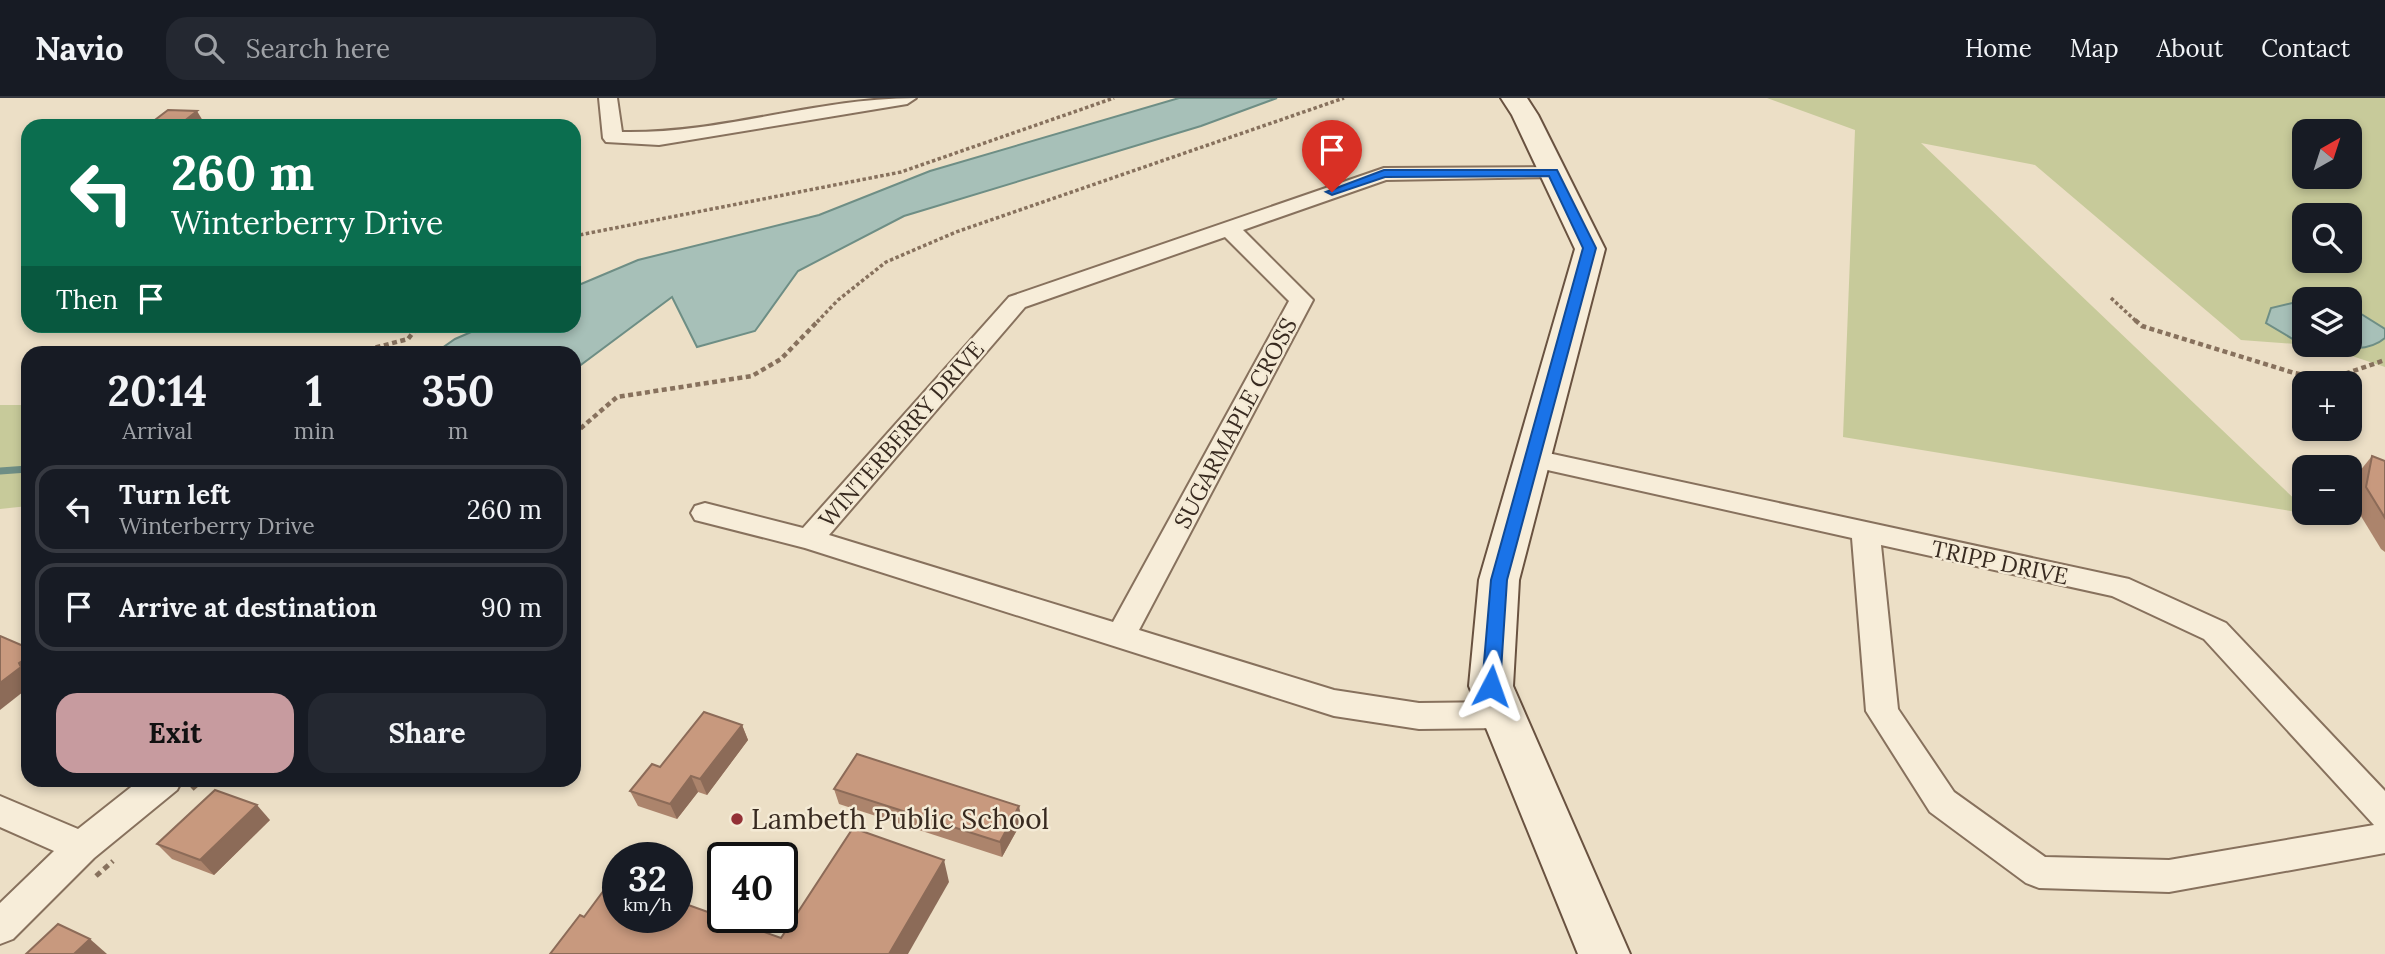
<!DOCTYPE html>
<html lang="en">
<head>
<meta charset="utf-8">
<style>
  body { margin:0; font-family:Lora,serif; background:#242831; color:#f1f3f6; height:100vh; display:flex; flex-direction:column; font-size:26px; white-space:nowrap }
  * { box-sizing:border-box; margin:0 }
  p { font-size:23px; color:#9ea1a6 }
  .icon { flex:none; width:38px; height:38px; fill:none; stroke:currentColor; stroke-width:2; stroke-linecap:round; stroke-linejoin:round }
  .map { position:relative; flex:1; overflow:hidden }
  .side { position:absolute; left:21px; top:248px; width:560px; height:441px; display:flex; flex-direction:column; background:#171b24; border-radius:21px; box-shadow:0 4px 10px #0003 }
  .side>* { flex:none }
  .guide { position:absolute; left:21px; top:21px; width:560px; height:214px; border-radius:21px; box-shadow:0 4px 10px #0003; background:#0b6e4f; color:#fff; overflow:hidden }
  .needle { width:46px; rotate:39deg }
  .buttons { position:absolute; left:2292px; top:21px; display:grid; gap:14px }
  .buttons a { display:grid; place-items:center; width:70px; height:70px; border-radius:14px; background:#171b24; box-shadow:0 4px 10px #0003; font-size:35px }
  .speed { position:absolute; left:602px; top:744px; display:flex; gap:14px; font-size:35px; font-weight:700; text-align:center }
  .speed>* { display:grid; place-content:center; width:91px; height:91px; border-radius:50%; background:#171b24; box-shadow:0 4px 10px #0003; line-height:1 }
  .speed small { font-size:18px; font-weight:400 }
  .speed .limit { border:4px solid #111; border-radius:10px; background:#fff; color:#111 }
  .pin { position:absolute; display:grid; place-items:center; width:60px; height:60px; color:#fff; margin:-72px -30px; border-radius:50% 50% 50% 0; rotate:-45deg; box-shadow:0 0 7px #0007 }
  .pin .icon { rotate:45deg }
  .me { position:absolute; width:77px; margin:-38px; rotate:4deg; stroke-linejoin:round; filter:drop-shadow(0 0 5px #0008) }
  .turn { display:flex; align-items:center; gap:24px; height:147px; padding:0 35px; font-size:32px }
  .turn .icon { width:91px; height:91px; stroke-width:2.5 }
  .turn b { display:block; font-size:49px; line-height:60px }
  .then { display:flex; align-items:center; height:66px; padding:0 35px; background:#0003; gap:14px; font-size:26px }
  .eta { display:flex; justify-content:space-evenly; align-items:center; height:119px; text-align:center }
  .eta b { font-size:42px; font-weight:800; line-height:49px }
  .primary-button { display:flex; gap:14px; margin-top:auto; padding:14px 35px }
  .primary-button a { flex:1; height:80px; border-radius:21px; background:#c79b9f; color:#111; font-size:28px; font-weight:800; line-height:80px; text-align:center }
  .primary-button a+a { background:#242831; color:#f1f3f6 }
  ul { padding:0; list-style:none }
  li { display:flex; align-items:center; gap:21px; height:88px; margin:0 14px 10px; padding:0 21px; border:4px solid #363941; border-radius:21px }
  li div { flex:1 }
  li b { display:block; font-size:26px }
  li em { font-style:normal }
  header { display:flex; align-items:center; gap:42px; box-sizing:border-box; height:98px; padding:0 35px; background:#171b24; border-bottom:2px solid #363941 }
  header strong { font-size:33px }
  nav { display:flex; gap:38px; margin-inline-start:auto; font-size:24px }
  .search { width:490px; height:63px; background:#242831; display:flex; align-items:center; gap:18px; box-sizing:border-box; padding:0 24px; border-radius:21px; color:#9ea1a6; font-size:26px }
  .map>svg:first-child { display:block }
</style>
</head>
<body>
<header>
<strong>Navio</strong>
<div class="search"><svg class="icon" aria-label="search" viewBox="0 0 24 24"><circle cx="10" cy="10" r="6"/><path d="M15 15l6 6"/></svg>Search here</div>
<nav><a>Home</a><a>Map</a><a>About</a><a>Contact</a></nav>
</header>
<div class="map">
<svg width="2385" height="856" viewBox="0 0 2385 856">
  <rect width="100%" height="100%" fill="#ecdfc6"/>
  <g fill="#c7ca9a" fill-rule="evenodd">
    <path d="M1767,0H2385V269L2322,248L2241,242L2035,67L1921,45L2305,411V415L2315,417L1843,339L1855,32ZM2305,33H2350V79H2305ZM2305,117H2350V163H2305ZM2305,201H2350V247H2305Z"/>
    <path d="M0,307H28V408L0,411Z"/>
  </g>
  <g fill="#a7c0b8" stroke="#6e8e85" stroke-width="2">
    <path d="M1179,0H1277L1201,28L904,118L798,173L755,233L697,249L672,199L574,272V256L435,255L455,241L485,228H574V189L638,162L819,117L930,73Z"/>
    <path d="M2305,202V244L2296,243L2266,225L2271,210Z"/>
    <path d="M2350,209L2385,231V240C2368,255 2342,250 2320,247H2350Z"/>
  </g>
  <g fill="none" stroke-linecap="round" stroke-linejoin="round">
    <path stroke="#6e8e85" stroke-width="7" d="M0,373L28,371"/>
    <g stroke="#87715d" stroke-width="4">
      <g id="street">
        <path d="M599,0H617L622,34C721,36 817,0 916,0L907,6L659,47L606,44L603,40Z"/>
        <path d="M1553,69L1560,71L1563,75L1560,79L1386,82L1243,132L1313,202L1139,532L1334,592L1419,605L1502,604L1513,608L1518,617L1513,626L1502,630L1419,631L1334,618L805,450L695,422L691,415L695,408L705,405L803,430L1009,199L1384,70ZM1225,139L1289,203L1113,524L829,437L1025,209Z"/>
        <path d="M1534,352L2129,481L2226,525L2385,693V755L2169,794L2039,790L2026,785L1930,714L1866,613L1852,440L1525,367L1521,361L1525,355ZM1881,447L2112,498L2204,541L2374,727L2169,762L2045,759L1954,694L1898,611Z"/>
        <path d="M140,682H182L177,692L94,760L13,841L0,846V805L54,753L0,729V698L78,731Z"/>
      </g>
    </g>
    <g stroke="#695240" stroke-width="4">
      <path id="secondary" d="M1501,0H1527L1538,17L1605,151L1519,482L1513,588L1630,856H1578L1469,588L1479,482L1575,151L1512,17Z"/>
    </g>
    <g stroke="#87715d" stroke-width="3.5" stroke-dasharray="3.5 2.5" stroke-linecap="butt">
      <path d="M574,138L901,74L1114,0"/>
      <path d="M2111,200L2137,224"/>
      <path d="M817,224L838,202L886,164L956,134L1344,0"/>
    </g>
    <g stroke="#87715d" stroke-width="4.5" stroke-dasharray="5 3.5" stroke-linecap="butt">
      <path d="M2135,222L2142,228L2294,275L2330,281L2385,262"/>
      <path d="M351,256L408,241L418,228"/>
      <path d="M574,336L617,299L752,278L781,261L819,222"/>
    </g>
    <g stroke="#87715d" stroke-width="5" stroke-dasharray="6 4.5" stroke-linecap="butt">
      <path d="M192,691L202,682"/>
      <path d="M96,778L113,763"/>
    </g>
    <use href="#street" fill="#f7edd9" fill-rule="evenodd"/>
    <use href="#secondary" fill="#f7edd9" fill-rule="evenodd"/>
  </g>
  <g fill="#ac846c">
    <path d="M2372,358L2385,363V454L2381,451L2353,405L2359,374Z"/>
    <path d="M742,627L748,642L707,697L698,694L677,721L638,708L630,693L660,669Z"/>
    <path d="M834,691L1022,723L1002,759L839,706Z"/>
    <path d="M270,722L214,777L172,761L157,746Z"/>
  </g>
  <g fill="#8c6b58">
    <path d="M197,13L206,28H178Z"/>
    <path d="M28,559V590L0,612V585L19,565Z"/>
    <path d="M742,627L748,642L707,697L700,681Z"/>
    <path d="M691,678L698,694L677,721L670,706Z"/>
    <path d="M257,707L270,722L214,777L200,762Z"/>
    <path d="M1019,708L1022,723L1002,759L1000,744Z"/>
    <path d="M944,762L949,784L908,856H889Z"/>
    <path d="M90,841L107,856H74Z"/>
  </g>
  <g fill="#c8997e" stroke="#8c6b58" stroke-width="2">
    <path d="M168,12L197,13L178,28H147Z"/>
    <path d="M2372,358L2385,363V420L2366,389Z"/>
    <path d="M0,538L28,550V559L19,565L21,569L0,585Z"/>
    <path d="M704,614L742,627L700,681L691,678L670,706L630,693L652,666L660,669Z"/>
    <path d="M857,656L1019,708L1000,744L834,691Z"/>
    <path d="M215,692L257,707L200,762L157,746Z"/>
    <path d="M853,730L944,762L889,856H550L580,817L584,819L613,780L618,782V819H677V803L781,840Z"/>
    <path d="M58,826L90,841L74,856H26Z"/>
  </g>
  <path fill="#1a73e8" stroke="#114b97" stroke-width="2" d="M1557,72L1596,150L1507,482L1500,588L1497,593H1484L1482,588L1491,482L1583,150L1549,78L1385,79L1332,97L1326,94L1384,72Z"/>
  <circle fill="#933035" stroke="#f4ead5" stroke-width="2.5" cx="737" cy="721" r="7"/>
  <g text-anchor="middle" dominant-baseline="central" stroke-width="5" stroke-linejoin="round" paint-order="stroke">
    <g font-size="23" fill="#382a20" stroke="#f4ead5">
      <text transform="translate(1235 325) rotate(-62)">SUGARMAPLE CROSS</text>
      <text transform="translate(901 336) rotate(-49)">WINTERBERRY DRIVE</text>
      <text transform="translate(2000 464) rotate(12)">TRIPP DRIVE</text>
    </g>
    <g font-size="28" fill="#382a20" stroke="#f4ead5" text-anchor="start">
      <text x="751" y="721">Lambeth Public School</text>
    </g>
  </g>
</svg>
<div class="buttons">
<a><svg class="needle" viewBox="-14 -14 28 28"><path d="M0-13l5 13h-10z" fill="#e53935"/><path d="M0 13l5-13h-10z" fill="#9ea1a6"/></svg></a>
<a><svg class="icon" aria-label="search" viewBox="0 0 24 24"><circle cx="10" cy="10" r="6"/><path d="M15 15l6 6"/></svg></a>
<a><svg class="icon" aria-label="layers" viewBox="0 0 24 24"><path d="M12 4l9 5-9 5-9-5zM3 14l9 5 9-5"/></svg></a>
<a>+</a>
<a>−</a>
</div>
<div class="speed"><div>32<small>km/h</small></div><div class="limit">40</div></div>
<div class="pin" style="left:1332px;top:94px;background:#d93025"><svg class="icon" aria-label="arrive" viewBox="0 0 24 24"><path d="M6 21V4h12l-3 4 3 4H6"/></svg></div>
<svg class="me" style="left:1491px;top:588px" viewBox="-20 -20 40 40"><path d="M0-17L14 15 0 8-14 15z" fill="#1a73e8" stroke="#fff" stroke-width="4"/></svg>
<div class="guide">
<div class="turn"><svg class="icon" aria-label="left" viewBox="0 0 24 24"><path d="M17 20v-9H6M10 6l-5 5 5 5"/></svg><div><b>260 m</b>Winterberry Drive</div></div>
<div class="then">Then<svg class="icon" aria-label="arrive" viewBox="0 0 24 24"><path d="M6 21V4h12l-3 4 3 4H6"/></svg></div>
</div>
<section class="side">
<div class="eta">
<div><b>20:14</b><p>Arrival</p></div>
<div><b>1</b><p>min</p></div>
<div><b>350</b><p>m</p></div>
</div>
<ul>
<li><svg class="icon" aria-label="left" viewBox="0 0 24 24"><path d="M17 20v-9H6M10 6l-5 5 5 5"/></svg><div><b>Turn left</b><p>Winterberry Drive</p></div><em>260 m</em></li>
<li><svg class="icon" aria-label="arrive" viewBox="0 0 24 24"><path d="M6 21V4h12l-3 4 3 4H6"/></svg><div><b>Arrive at destination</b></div><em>90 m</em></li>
</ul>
<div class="primary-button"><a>Exit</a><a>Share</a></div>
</section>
</div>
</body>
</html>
